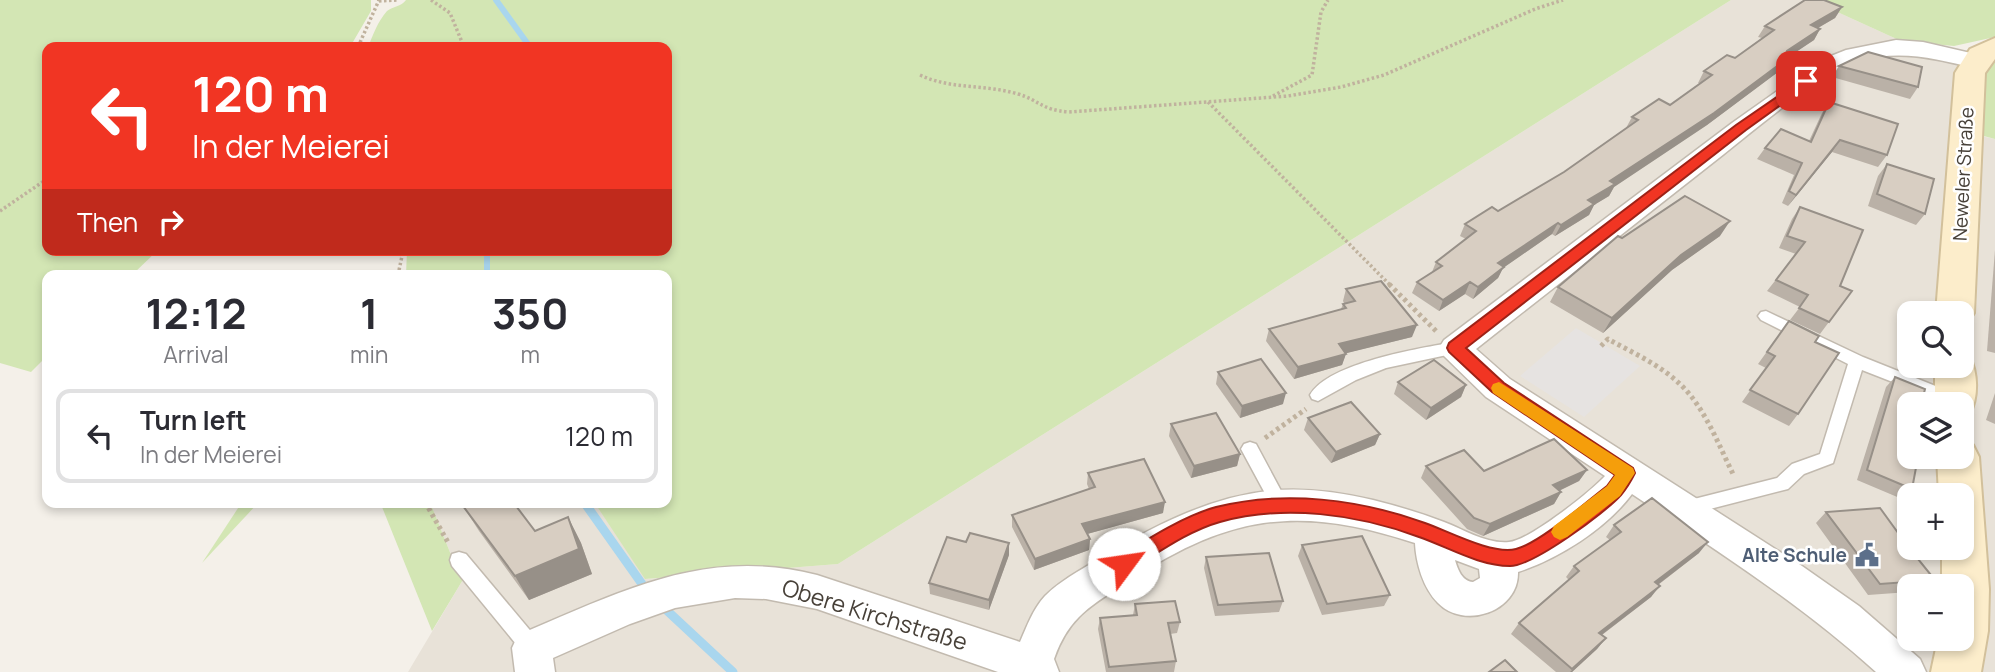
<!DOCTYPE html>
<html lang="en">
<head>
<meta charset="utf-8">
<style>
  body { margin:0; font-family:Manrope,sans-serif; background:#f2f2f3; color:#2b2b33; height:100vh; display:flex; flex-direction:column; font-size:26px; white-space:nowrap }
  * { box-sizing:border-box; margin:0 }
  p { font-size:23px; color:#7c7c81 }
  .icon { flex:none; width:38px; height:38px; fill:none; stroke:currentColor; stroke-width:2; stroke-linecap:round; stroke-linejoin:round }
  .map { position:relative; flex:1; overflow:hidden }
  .sheet { position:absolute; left:42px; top:270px; width:630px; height:238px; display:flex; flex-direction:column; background:#fff; border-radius:14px; box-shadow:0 4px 10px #0003 }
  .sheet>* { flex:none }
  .hud { position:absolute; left:42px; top:42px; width:630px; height:214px; border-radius:14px; box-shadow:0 4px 10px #0003; background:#f13523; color:#fff; overflow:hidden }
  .controls { position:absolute; left:1897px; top:301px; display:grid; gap:14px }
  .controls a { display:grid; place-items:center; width:77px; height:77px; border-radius:14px; background:#fff; box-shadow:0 4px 10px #0003; font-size:35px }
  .pin { position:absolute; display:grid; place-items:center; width:60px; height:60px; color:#fff; margin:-30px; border-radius:14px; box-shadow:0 4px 10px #0006 }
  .me { position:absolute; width:77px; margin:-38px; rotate:59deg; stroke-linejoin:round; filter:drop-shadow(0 0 5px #0008) }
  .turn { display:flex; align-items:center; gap:24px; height:147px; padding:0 35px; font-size:32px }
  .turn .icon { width:91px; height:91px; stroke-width:2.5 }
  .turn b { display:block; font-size:49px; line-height:60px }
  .then { display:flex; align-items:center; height:66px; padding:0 35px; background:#0003; gap:14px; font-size:26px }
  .eta { display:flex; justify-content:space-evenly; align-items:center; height:119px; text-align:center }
  .eta b { font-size:42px; font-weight:700; line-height:49px }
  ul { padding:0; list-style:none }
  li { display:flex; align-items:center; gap:21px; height:94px; margin:0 14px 10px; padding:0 21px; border:4px solid #e1e1e2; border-radius:14px }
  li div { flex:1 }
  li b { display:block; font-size:26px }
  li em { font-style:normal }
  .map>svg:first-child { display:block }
</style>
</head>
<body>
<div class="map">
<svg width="1995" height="672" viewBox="0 0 1995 672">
  <rect width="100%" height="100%" fill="#f4f0e9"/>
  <path fill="#e8e2d8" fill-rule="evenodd" d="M1731,0H1811L1901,41L1994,58L1981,136L1995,139V672H408L467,573L457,570L430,502H594L646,579L838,564ZM1909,313H1962V366H1909ZM1909,404H1962V457H1909ZM1909,495H1962V548H1909ZM1909,586H1962V639H1909Z"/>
  <g fill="#d3e6b4">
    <path d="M0,0H371V11L350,47H47V250H158L132,275H47V356L31,372L0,363Z"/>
    <path d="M406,0H1731L838,564L645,579L594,502H667V275H406L407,250H667V47H368C373,35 378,21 387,11C393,6 401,7 406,0Z"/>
    <path d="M1811,0H1995V37L1954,46L1901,41Z"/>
    <path d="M1995,57V139L1980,135C1981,113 1974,71 1995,57Z"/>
    <path d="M242,502H259L202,563Z"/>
    <path d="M380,502H430L457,570L467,573L432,631Z"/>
  </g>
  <path fill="#e6e3e1" d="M1576,328L1640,366L1584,417L1520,376Z"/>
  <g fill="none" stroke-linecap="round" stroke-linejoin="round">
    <g stroke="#a9d6ee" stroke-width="6">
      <path d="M496,0L530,47"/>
      <path d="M487,250V275"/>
    </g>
    <g stroke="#a9d6ee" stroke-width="9">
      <path d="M584,502L647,591"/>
      <path d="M661,605L733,672"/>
    </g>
    <g stroke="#c2baaf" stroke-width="3">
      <g id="lane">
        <path d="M1766,311L1863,357L1958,395L1960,399L1958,403L1949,404L1862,370L1833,463L1804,474L1788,489L1706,510C1700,519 1697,526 1686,522L1683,517L1694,499L1777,478L1792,464L1820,454L1848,364L1761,320L1758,316L1761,312Z"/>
        <path d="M1455,342L1463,348L1461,352L1386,368L1356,380L1318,401L1312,399L1310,395C1328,363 1420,348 1455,342Z"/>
        <path d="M1250,442L1256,444L1286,500L1289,505L1286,510L1280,512L1274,510L1241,449L1244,444Z"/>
        <path d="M459,552L466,554L539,641L542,648L539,655L532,657L525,655L452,566L450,560L452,554Z"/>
      </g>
    </g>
    <g stroke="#c2baaf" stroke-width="3">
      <path id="street" d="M1896,40L1923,42L1975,54L1983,56L1987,61L1983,66L1975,68C1936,59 1900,49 1860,61C1821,73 1757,128 1724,154C1641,219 1559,284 1476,349L1510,379L1802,566L1859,606L1920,659L1926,672H1876C1801,604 1716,550 1632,494C1606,529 1558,559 1518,572C1519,612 1464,630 1438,603C1423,588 1416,563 1415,543C1300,505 1230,514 1129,581C1092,605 1069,616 1054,659L1059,672H998L817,609L766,599L735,598L675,608L630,624L553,658L555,672H515L512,648L518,635C619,593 704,546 817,575L1020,642C1027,626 1033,609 1045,596C1060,581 1079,571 1097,560C1150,528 1206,498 1268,491C1303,487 1339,492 1373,500C1397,506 1421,513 1444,522C1465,530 1486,544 1509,542C1530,540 1590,492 1605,476L1486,397L1444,356L1439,348L1444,340L1732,123L1821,60L1846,50ZM1455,560L1479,569L1480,578L1473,582C1462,581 1458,570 1455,560Z"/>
    </g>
    <g stroke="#d2c09b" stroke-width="4">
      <g id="secondary">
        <path d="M1995,38V59L1985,73L1974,313L1968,322L1962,324V313H1936L1955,73L1970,49Z"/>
        <path d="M1962,353L1969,356C1978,372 1979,398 1969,415L1962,417V404H1935V366H1962Z"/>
        <path d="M1962,441L1973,445L1979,457L1989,589L1988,631L1981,672H1931L1938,639H1962V586H1942V548H1962V495H1939L1937,457H1962Z"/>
      </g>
    </g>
    <g stroke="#c0b29e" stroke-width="3.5" stroke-dasharray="2.5 2.5" stroke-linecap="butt">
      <path d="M431,0L450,13L464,47"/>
      <path d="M379,1L397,0"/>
      <path d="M358,47L379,0"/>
      <path d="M920,75C952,90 985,84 1018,94C1039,100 1041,110 1069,112L1288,96L1341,87L1384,75L1535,9L1563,0"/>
      <path d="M1273,96L1312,75L1321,12L1328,0"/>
      <path d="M1208,102L1391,286"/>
      <path d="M0,211L47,179"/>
      <path d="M398,275L402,256L399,250"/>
    </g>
    <g stroke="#c0b29e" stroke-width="5" stroke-dasharray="3.5 3.5" stroke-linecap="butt">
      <path d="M1389,284L1436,331"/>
      <path d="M1601,346L1608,339C1633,353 1661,365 1682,386C1706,410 1719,446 1734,476"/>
      <path d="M1265,438L1306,409"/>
      <path d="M425,502L449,544"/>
    </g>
    <use href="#lane" fill="#fff" fill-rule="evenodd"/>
    <use href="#street" fill="#fff" fill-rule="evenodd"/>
    <use href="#secondary" fill="#fcedcb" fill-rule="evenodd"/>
  </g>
  <g fill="#bab1a7">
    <path d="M1842,7L1835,18L1818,28L1820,29L1814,40L1785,59L1778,72L1707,125L1614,187L1609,196L1594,205L1589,215L1555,236L1552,234L1503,268L1498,278L1473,299L1465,294L1439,311L1412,293L1417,282L1432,272L1436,262L1466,239L1460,236L1465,224L1498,211L1564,172L1626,128L1632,117L1670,105L1700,84L1698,83L1704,71L1735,58L1762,38L1758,37L1765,26Z"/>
    <path d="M1839,66L1918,87L1910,99L1832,77Z"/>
    <path d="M1829,102L1887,155L1878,167L1832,152L1788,206L1782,203L1794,175L1757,159L1765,148L1809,141L1822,113Z"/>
    <path d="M1887,164L1925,214L1916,225L1868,206L1878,176Z"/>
    <path d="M1800,207L1840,286L1852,291L1820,334L1790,320L1800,307L1767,291L1796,254L1779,248L1792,219Z"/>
    <path d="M1720,236L1672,270L1603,333L1550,302L1558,287L1622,238Z"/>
    <path d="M1995,250V353L1987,351Z"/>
    <path d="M1346,289L1412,337L1346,353L1342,365L1294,379L1266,341L1269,329L1341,309L1343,304L1344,303L1343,301Z"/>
    <path d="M1789,321L1815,342L1798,414L1789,426L1742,402L1766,368L1758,364Z"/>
    <path d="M1218,372L1283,404L1240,418L1216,384Z"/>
    <path d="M1895,377L1923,397L1909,457H1923L1917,463L1912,489L1902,499L1857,480L1886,387Z"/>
    <path d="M1398,382L1466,385L1461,397L1426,420L1394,394Z"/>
    <path d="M1995,393V424L1986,420Z"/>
    <path d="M1308,418L1380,434L1375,445L1331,463L1304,430Z"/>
    <path d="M1171,424L1240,454L1237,466L1191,478L1169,436Z"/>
    <path d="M1426,466L1484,471L1587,470L1579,481L1559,491L1561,492L1554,504L1483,536L1467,529L1421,478Z"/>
    <path d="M1088,473L1163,513L1087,534L1090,539L1089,550L1034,570L1012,527V515L1089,489L1087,484Z"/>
    <path d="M463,506L535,531L568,517L581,543L592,574L529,600L479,531Z"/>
    <path d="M1826,512L1935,580L1927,586H1909V592L1868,595L1816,523Z"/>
    <path d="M1614,525L1699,553L1658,585L1651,597L1602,635L1606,638L1597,649L1572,672H1556L1511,634L1519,623L1569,580L1566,577L1574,566L1610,540L1606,537Z"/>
    <path d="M966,542L1009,543V555L989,610L930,594L929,583Z"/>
    <path d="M1302,545L1390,595L1384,606L1322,615L1298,556Z"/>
    <path d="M1206,557L1283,601L1279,612L1215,616L1204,568Z"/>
    <path d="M1135,604L1180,622L1177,633L1170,634L1176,661L1174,672H1106L1098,629L1100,618L1133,615Z"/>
  </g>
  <g fill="#979088">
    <path d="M1842,7L1835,18L1804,36L1811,25Z"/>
    <path d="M1820,29L1814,40L1781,62L1787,51Z"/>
    <path d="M1784,61L1778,72L1707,125L1614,187L1609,196L1594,205L1589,215L1555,236L1561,225L1610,181Z"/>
    <path d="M1840,140L1832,152L1788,206L1796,195Z"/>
    <path d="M1730,221L1720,236L1672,270L1603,333L1612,318L1681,255Z"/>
    <path d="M1558,223L1552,234L1503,268L1498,278L1473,299L1478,287L1498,263Z"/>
    <path d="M1470,282L1465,294L1439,311L1443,300Z"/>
    <path d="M1417,325L1412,337L1335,356L1339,344Z"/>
    <path d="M1346,354L1342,365L1294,379L1298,367Z"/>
    <path d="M1466,385L1461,397L1426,420L1431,408Z"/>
    <path d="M1286,393L1283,404L1240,418L1242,406Z"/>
    <path d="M1380,434L1375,445L1331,463L1336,452Z"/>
    <path d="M1240,454L1237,466L1191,478L1194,466Z"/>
    <path d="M1587,470L1579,481L1546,497L1553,485Z"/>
    <path d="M1561,492L1554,504L1483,536L1490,524Z"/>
    <path d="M1165,502L1163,513L1080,536L1082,524Z"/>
    <path d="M568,517L581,543L592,574L529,600L515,576Z"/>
    <path d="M1090,539L1089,550L1034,570L1035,559Z"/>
    <path d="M1708,542L1699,553L1647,593L1655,582Z"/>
    <path d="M1009,543V555L989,610V600Z"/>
    <path d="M1660,586L1651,597L1591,643L1599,633Z"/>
    <path d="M1606,638L1597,649L1572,672H1570Z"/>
  </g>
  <g fill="#d8cec2" stroke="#979088" stroke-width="2">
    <path d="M1805,0H1824L1842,7L1811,25L1820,29L1787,51L1784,61L1714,113L1610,181L1615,184L1588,200L1594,204L1561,225L1558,223L1498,263L1504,267L1478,287L1470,282L1443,300L1417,282L1442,266L1436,262L1476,231L1465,224L1492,207L1498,211L1564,172L1638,120L1632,117L1659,99L1670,105L1712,75L1704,71L1727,55L1735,58L1774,30L1765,26Z"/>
    <path d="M1868,52L1922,67L1918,87L1839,66Z"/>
    <path d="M1829,102L1898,124L1887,155L1840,140L1796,195L1789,191L1802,163L1765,148L1781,129L1811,142Z"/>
    <path d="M1887,164L1934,179L1925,214L1877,194Z"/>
    <path d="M1685,196L1730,221L1681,255L1612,318L1558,287L1618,236L1622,238Z"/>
    <path d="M1800,207L1863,230L1840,286L1852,291L1829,322L1799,308L1808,295L1776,280L1805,242L1787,236Z"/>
    <path d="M1381,281L1417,325L1339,344L1346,354L1298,367L1269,329L1346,308L1343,304L1355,301L1346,289Z"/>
    <path d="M1789,321L1819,336L1815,342L1839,353L1798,414L1750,390L1775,356L1767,352Z"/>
    <path d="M1261,359L1286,393L1242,406L1218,372Z"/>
    <path d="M1434,360L1466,385L1431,408L1398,382Z"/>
    <path d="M1895,377L1925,389L1923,397L1938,404H1909V457H1918L1912,489L1867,470Z"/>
    <path d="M1351,402L1380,434L1336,452L1308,418Z"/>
    <path d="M1216,413L1240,454L1194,466L1171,424Z"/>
    <path d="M1554,439L1587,470L1553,485L1561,492L1490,524L1474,518L1426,466L1464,450L1484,471Z"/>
    <path d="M1144,459L1165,502L1082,524L1090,539L1035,559L1012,515L1095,487L1088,473Z"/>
    <path d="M1652,498L1708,542L1655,582L1660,586L1599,633L1606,638L1572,669L1519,623L1579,571L1574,566L1621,532L1614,525Z"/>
    <path d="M469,502H513L535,531L568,517L579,549L515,576L463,506Z"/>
    <path d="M1880,508L1909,548L1935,580L1880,584L1826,512Z"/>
    <path d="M970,533L1009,543L989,600L929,583L947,537L966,542Z"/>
    <path d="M1362,536L1390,595L1327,604L1302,545Z"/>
    <path d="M1269,553L1283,601L1218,605L1206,557Z"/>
    <path d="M1175,601L1180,622L1168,623L1176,661L1109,667L1100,618L1137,615L1135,604Z"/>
    <path d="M1505,660L1517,672H1489Z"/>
  </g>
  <path fill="#f13523" stroke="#9d2217" stroke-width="2" d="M1806,77L1812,81L1810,84L1746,130L1466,348L1504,383L1633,468L1635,473C1631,481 1626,489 1621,495C1605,513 1533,566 1510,566C1479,566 1448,547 1419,537C1357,514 1284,504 1220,522C1188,531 1158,553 1130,570L1124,572L1117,570L1114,564L1117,558C1146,540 1183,516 1216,507C1285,490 1359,499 1425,523C1448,531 1492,555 1516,549C1540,543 1586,502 1607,486L1615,475L1492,392L1449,352L1447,348L1449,343L1736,125Z"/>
  <path fill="#f59e0b" d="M1499,382L1633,468L1635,473L1620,496L1567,537L1560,540L1554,537L1551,532L1554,526L1607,486L1615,475L1493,393L1491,388L1493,384Z"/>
  <defs>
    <g id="civic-bare" transform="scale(1.89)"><path d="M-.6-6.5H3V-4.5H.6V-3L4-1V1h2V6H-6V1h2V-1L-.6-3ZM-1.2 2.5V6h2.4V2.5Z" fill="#5c6f8a" stroke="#fff" stroke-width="2.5" paint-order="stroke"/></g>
  </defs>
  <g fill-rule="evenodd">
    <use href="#civic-bare" x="1867" y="555"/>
  </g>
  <g text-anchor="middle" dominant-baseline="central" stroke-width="5" stroke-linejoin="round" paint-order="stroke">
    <g font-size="19" fill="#474038" stroke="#fff">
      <text transform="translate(1963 174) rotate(-87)">Neweler Straße</text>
    </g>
    <g font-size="19" font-weight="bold" fill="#4e5e75" stroke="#fff" text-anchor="end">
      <text x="1847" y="555">Alte Schule</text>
    </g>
    <g font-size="23" fill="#474038" stroke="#fff">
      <text transform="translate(875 614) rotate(17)">Obere Kirchstraße</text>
    </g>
  </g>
</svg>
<div class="controls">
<a><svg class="icon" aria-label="search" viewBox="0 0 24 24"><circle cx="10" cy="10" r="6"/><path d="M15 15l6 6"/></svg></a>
<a><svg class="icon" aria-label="layers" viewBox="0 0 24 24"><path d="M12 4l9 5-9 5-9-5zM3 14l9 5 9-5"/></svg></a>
<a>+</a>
<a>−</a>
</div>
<div class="pin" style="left:1806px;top:81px;background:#d93025"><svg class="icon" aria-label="arrive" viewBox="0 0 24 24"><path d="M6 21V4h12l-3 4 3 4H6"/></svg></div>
<svg class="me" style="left:1124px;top:564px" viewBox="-20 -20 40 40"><circle r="19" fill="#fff"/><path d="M0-13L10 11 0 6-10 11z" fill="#f13523"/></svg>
<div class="hud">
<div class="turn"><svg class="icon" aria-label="left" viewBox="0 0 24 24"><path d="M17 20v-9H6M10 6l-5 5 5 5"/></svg><div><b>120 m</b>In der Meierei</div></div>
<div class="then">Then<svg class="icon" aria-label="right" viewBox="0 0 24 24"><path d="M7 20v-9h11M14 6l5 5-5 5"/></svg></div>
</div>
<section class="sheet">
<div class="eta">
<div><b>12:12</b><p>Arrival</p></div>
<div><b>1</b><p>min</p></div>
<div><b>350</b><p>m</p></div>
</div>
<ul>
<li><svg class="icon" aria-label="left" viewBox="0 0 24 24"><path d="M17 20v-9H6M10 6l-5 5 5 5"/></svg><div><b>Turn left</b><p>In der Meierei</p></div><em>120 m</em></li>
</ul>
</section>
</div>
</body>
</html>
